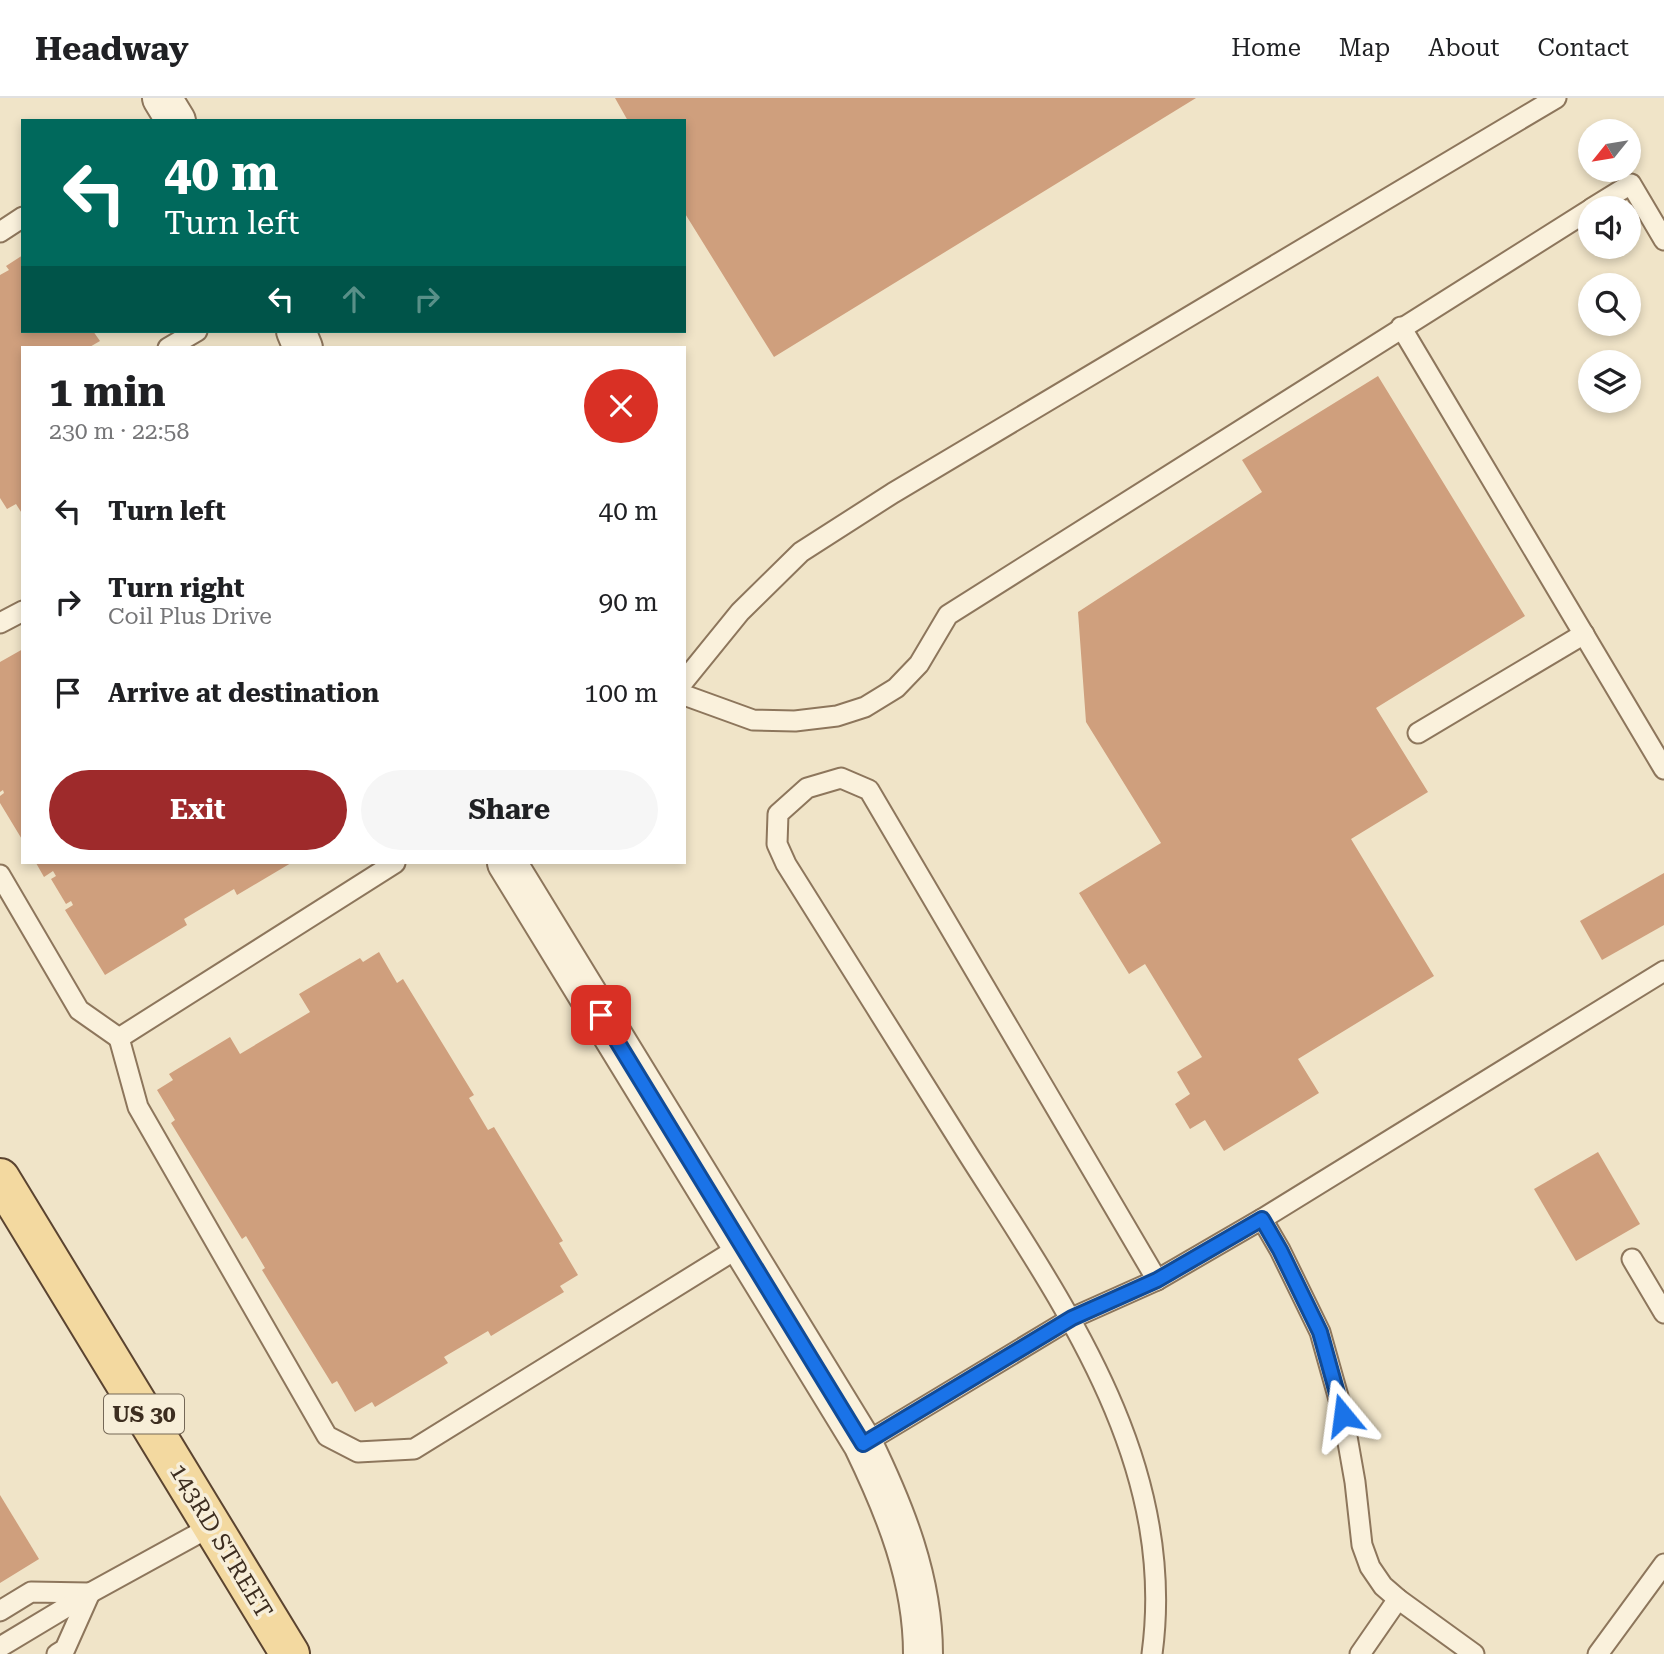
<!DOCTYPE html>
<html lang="en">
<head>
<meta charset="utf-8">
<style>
  body { margin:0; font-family:"Roboto Serif",serif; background:#f6f6f6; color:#202124; height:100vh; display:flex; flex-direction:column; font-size:26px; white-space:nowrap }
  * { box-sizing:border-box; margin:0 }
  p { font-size:23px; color:#757577 }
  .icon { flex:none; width:38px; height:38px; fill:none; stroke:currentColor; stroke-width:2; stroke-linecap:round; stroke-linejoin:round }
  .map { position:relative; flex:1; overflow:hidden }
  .sheet { position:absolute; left:21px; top:248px; width:665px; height:518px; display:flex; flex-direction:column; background:#fff; border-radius:0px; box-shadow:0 4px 10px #0003 }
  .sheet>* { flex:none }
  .top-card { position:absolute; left:21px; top:21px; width:665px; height:214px; border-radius:0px; box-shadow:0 4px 10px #0003; background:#00695c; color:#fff; overflow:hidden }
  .needle { width:46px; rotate:240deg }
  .controls { position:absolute; left:1578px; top:21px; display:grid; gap:14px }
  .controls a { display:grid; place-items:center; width:63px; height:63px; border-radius:50%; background:#fff; box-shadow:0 4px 10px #0003; font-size:35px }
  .pin { position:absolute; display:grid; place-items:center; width:60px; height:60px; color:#fff; margin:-30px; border-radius:14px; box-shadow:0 4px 10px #0006 }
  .me { position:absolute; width:77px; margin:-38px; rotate:344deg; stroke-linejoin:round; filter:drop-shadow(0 0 5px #0008) }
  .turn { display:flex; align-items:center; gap:24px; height:147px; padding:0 28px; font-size:32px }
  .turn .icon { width:91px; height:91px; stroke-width:2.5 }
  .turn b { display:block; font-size:49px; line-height:60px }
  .lanes { display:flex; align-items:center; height:66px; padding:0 28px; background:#0003; justify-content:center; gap:35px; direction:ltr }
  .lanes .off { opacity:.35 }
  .round { display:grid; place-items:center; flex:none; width:74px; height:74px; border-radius:37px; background:#f6f6f6 }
  .head { display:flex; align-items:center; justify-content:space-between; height:119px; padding:0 28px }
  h1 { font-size:42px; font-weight:700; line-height:52px }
  .cta { display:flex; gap:14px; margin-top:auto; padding:14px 28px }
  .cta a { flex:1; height:80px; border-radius:42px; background:#9e2a2b; color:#fff; font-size:28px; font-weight:700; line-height:80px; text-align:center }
  .cta a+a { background:#f6f6f6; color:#202124 }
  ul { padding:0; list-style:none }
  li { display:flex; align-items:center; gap:21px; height:91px; padding:0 28px }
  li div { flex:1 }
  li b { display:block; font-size:26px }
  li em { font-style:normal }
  header { display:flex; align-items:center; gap:42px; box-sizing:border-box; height:98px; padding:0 35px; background:#fff; border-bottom:2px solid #e0e0e0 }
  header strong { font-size:33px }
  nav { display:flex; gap:38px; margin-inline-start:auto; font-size:24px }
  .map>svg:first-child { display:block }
</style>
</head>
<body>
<header>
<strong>Headway</strong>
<nav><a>Home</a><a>Map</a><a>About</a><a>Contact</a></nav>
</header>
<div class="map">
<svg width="1664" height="1556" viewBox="0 0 1664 1556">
  <rect width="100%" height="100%" fill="#f0e4c8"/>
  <g fill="#cf9f7d">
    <path d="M615,0H1196L774,259L684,114V23H628Z"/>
    <path d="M23,157V233H93L100,243L88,250H23V417L16,406L7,411L0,400V177L9,172L6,168Z"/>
    <path d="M1378,278L1525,518L1376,610L1428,694L1351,741L1434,878L1298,961L1319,995L1224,1053L1205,1022L1190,1031L1175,1006L1190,996L1177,974L1202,959L1145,866L1129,876L1079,795L1161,745L1086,624L1078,514L1262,394L1242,362Z"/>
    <path d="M23,551V743L0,705V698L4,695L3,692L0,694V564Z"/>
    <path d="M36,765H291L237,797L234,791L184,821L187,827L105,877L65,812L73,807L71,803L66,806L51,781L56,778L53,773L44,779Z"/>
    <path d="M1664,775V827L1602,862L1580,823Z"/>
    <path d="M379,854L397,885L403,881L474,997L469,1000L488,1032L494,1029L563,1143L559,1145L578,1177L560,1188L564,1194L491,1238L488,1233L444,1259L448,1265L375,1309L372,1304L355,1314L337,1283L332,1286L262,1172L265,1170L246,1138L242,1141L171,1025L175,1022L157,992L173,982L169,976L230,939L240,956L310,914L299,896L360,860L363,864Z"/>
    <path d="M1598,1054L1640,1126L1576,1163L1534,1091Z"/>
    <path d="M0,1397L39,1461L0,1485Z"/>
  </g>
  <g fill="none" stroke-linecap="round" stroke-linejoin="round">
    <g stroke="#8d765c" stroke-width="23">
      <g id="lane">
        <path d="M1592,110L1631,86L1664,142"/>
        <path d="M0,134L23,119"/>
        <path d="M1401,229L1664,671"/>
        <path d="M168,250L197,233"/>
        <path d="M0,525L23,513"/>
        <path d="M684,583L740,514L801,454L893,395L1556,0"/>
        <path d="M684,597L753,622L795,623L837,618L865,609L896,590L919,566L948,517L1591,111"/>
        <path d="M1418,635L1584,536"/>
        <path d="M395,765L119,940L138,1009L327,1338L358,1354L414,1351L743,1147"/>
        <path d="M0,777L79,912L119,940"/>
        <path d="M1262,1121L1664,873"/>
        <path d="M1632,1161L1664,1215"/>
        <path d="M863,1346L1072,1220L1157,1182L1262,1121L1280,1152L1320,1234L1343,1316L1355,1384L1362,1447L1370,1469L1383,1488L1398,1501L1474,1556"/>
        <path d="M0,1513L31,1494L89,1495"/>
        <path d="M0,1549L90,1495L212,1428"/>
        <path d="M57,1556L65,1551L90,1495"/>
        <path d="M1152,1556C1178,1364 1063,1206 966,1053C906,957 846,862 786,766L777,746L778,716L807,690L841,680L869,692L1157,1182"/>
        <path d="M1360,1556L1398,1501"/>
        <path d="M1598,1556L1664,1466"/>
      </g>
    </g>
    <g stroke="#8d765c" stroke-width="42">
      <g id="street">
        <path d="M162,0L176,23"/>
        <path d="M296,233L303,250"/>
        <path d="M507,765L863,1346C895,1412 923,1481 923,1556"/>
      </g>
    </g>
    <g stroke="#5b4430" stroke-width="42">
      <path id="primary" d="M0,1080L290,1556"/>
    </g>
    <use href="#lane" stroke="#faf1dc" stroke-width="19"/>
    <use href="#street" stroke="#faf1dc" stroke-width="38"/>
    <use href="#primary" stroke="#f3d9a0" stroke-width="38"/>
  </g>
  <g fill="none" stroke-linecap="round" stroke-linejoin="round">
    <g stroke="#114b97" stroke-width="18">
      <path id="route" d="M601,917L863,1346L1072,1220L1157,1182L1262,1121L1280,1152L1320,1234L1343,1317"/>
    </g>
    <use href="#route" stroke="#1a73e8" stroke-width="12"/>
  </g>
  <g text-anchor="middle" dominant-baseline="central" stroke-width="7" stroke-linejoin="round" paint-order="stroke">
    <rect fill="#f7eed8" stroke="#756857" stroke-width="2" x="104" y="1296.5" width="80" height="39" rx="5"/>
    <g font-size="23" font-weight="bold" fill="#3d2e20">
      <text x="144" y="1316">US 30</text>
    </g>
    <g font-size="24" fill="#3d2e20" stroke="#f7eed8">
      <text transform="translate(221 1443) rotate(59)">143RD STREET</text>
    </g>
  </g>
</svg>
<div class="controls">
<a><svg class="needle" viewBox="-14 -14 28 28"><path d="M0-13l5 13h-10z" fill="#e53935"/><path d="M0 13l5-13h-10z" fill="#757577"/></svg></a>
<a><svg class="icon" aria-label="sound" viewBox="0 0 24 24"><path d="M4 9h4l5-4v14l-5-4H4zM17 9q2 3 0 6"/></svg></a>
<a><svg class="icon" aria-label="search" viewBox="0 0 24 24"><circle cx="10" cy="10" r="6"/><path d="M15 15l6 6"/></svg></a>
<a><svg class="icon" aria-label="layers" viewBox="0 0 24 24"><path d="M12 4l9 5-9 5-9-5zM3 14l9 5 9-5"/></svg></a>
</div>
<div class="pin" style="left:601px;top:917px;background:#d93025"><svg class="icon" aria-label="arrive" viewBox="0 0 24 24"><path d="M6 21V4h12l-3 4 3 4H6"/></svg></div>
<svg class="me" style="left:1343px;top:1317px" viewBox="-20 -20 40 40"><path d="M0-17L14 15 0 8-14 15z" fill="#1a73e8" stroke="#fff" stroke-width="4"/></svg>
<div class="top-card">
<div class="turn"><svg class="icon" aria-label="left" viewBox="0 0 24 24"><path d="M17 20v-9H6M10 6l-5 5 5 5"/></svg><div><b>40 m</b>Turn left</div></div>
<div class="lanes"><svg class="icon" aria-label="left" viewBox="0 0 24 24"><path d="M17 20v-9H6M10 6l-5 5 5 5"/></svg><svg class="icon off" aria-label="ahead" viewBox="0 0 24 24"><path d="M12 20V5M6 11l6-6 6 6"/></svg><svg class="icon off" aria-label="right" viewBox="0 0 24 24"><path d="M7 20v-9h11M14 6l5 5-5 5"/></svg></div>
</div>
<section class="sheet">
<div class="head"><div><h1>1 min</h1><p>230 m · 22:58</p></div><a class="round" style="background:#d93025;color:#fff"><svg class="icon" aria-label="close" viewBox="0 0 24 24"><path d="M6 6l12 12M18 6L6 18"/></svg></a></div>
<ul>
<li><svg class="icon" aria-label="left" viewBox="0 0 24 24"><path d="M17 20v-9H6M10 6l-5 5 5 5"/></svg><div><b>Turn left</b></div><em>40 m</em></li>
<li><svg class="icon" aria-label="right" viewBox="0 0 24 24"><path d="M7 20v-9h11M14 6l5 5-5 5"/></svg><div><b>Turn right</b><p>Coil Plus Drive</p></div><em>90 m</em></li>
<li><svg class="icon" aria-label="arrive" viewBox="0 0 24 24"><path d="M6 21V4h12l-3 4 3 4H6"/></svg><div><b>Arrive at destination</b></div><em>100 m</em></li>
</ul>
<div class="cta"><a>Exit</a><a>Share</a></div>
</section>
</div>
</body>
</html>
